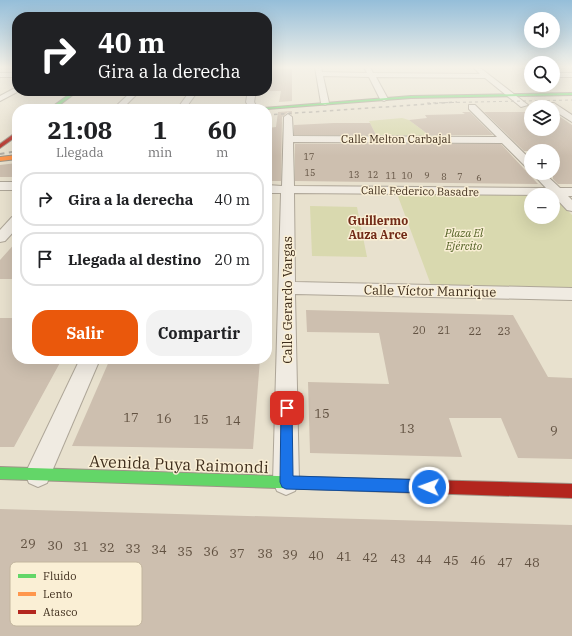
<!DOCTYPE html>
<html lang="es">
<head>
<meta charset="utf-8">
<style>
  body { margin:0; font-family:"IBM Plex Serif",serif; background:#f2f2f2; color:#202124; height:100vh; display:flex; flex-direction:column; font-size:15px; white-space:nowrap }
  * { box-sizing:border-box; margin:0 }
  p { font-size:13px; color:#757577 }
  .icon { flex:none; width:22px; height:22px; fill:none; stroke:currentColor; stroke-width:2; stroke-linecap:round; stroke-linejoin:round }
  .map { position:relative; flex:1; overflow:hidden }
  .panel { position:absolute; left:12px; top:104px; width:260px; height:260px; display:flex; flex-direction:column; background:#fff; border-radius:16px; box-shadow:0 4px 16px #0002 }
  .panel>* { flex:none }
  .guide { position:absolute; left:12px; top:12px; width:260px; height:84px; border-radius:16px; box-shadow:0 4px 16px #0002; background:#202124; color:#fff; overflow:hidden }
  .fabs { position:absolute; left:524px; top:12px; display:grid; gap:8px }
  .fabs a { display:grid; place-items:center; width:36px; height:36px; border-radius:50%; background:#fff; box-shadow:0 4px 16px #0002; font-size:20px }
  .pin { position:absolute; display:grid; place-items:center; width:34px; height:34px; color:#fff; margin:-17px; border-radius:8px; box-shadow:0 2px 6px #0006 }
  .me { position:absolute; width:44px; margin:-22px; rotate:272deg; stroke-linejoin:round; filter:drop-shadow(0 0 3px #0008) }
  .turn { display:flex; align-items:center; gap:14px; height:84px; padding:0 20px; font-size:18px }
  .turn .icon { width:52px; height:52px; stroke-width:2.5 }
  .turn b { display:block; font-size:28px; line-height:34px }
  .eta { display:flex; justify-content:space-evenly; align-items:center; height:68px; text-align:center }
  .eta b { font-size:24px; font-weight:700; line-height:28px }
  .button { display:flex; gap:8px; margin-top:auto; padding:8px 20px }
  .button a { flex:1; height:46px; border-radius:16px; background:#ea580c; color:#fff; font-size:16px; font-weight:700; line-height:46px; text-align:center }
  .button a+a { background:#f2f2f2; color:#202124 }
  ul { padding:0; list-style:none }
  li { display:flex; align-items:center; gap:12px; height:54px; margin:0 8px 6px; padding:0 12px; border:2px solid #e0e0e0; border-radius:16px }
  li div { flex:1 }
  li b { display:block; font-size:15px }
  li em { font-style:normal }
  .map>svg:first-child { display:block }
</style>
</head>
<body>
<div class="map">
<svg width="572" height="636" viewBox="0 0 572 636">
  <rect width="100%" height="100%" fill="#e8e1ce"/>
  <g fill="#d9d9af" fill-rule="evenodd">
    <path d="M402,118L409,120L430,136L376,135L369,121Z"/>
    <path d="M396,191L552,194L572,215V288L431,285ZM531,195H553V217H531Z"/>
    <path d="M310,206L357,207L367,257L312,256Z"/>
  </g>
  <g fill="#cdbfaf">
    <path d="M270,69H292V101L279,102L281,91H269Z"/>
    <path d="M292,111V115L288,112L282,117L281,181H267V128L276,127L278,112Z"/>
    <path d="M462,112H470L493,135H429L409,120L427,118L425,115L465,114Z"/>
    <path d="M484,112H531V129H553V112L572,125V184H558L553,179V151H524Z"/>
    <path d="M334,123H370L376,135H294V125Z"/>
    <path d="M295,144H501L538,184L295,181Z"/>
    <path d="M17,163V177H0V165Z"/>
    <path d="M17,241V279H0V260Z"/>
    <path d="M306,310L513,315L548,377L572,378V459L518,458L501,418H449L462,457L310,453L308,382L389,384L379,333L307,332Z"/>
    <path d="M0,318H17V359H62L14,447H0Z"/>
    <path d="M110,359H260L253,449L72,446Z"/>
    <path d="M0,509L572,525V636H0Z"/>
  </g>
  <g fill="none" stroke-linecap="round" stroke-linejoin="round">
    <g stroke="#aea698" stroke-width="2">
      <g id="street">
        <path d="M315,67H321L322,72L367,73L364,67H370L373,73L480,74L474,68L479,67L528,105L521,107L485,78L376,77L388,99L384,101L380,99L369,77L323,76L329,103L325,105L321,103Z"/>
        <rect x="0" y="73" width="17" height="4"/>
        <rect x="553" y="73" width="19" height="4"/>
        <path d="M17,87V91H19L0,101V96Z"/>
        <path d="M132,91H140L122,109H113Z"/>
        <path d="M190,91H198L185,109H177Z"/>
        <path d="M248,91H256L254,102L258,109H250L246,102Z"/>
        <path d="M548,103H554L572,115V122L553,110V107H548Z"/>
        <path d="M469,105H475L531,160V169L527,168L502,143L293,142L294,186L546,188L532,173H544L560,188H572V196H568L572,200V211L567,210L553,195L294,193L295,282L572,288V300L295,294L299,482L295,491L286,495L277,491L273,482L281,193H267V185L282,186L284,117L288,114L292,117L293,136L497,137L469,109Z"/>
        <rect x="0" y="182" width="17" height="8"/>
        <path d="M17,216V228L5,241L0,242V230L12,217Z"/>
        <path d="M80,359H100L47,483L38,487L29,483L25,474Z"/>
      </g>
    </g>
    <g stroke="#9e9587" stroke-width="2">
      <g id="fast">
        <path d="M521,67H524L531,71V73Z"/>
        <path d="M74,91H78L54,109H49Z"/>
        <path d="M572,93V95L411,98L267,109H250L411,96Z"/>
        <path d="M0,467L308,477L313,478L314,483L313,488L308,489L0,479Z"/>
      </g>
    </g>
    <g stroke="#9e9587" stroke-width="2">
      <path id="slow" d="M17,155V159L0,161V157Z"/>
    </g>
    <g stroke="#9e9587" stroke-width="2">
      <g id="jam">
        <path d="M15,133H17V136L0,148V144Z"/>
        <path d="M308,477L572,484V498L308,489L303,488L302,483L303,478Z"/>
      </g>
    </g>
    <use href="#street" fill="#f0ebe2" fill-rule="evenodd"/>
    <use href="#fast" fill="#63d668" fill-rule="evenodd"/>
    <use href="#slow" fill="#ff974d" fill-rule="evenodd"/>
    <use href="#jam" fill="#b3261e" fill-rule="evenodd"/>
    <path stroke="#b0aba1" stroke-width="1" stroke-dasharray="3 3" stroke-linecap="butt" d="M427,103L572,100"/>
    <path stroke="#b0aba1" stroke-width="1.5" stroke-dasharray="3.5 3.5" stroke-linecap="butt" d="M267,115L457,102"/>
    <path stroke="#b0aba1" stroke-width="2" stroke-dasharray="4.5 4.5" stroke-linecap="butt" d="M0,154L17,151"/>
  </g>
  <linearGradient id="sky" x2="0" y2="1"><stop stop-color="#95bed9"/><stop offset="0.43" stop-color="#f5f2e9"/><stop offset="1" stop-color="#f5f2e9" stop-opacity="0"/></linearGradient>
  <rect width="572" height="156" fill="url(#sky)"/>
  <path fill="#1a73e8" stroke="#114b97" d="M287,402L291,404L292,408L293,476L429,480L434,482L436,487L434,491L429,493L286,489L282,487L280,482L281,408L283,404Z"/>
  <g text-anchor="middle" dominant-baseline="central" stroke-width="3" stroke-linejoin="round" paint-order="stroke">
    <g font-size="9" fill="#625242">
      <text x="309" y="156">17</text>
      <text x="310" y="172">15</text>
      <text x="354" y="174">13</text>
      <text x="373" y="174">12</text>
      <text x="391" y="175">11</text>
      <text x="407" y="175">10</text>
      <text x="427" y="175">9</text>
      <text x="444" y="176">8</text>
      <text x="460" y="176">7</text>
      <text x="479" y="177">6</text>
    </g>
    <g font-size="11" fill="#3f2e1d" stroke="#faefd5">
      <text x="396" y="139">Calle Melton Carbajal</text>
      <text transform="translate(420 191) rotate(1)">Calle Federico Basadre</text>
    </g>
    <g font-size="11" font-style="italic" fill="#4f5e21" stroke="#faefd5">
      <text x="464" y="233">Plaza El<tspan x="464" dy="13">Ejército</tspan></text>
    </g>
    <g font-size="11" fill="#625242">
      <text x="419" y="330">20</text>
      <text x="444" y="330">21</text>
      <text x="475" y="331">22</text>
      <text x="504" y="331">23</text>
    </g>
    <g font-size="12" font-weight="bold" fill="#712a17" stroke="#faefd5">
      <text x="378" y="220">Guillermo<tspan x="378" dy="14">Auza Arce</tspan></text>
    </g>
    <g font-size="13" fill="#3f2e1d" stroke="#faefd5">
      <text transform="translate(430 291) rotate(1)">Calle Víctor Manrique</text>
      <text transform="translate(287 300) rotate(-90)">Calle Gerardo Vargas</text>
    </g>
    <g font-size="13" fill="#625242">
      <text x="322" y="413">15</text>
      <text x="131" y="417">17</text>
      <text x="164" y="418">16</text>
      <text x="201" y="419">15</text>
      <text x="233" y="420">14</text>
      <text x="407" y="428">13</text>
      <text x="554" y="430">9</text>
      <text x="28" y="543">29</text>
      <text x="55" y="545">30</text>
      <text x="81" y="546">31</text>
      <text x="107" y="547">32</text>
      <text x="133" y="548">33</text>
      <text x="159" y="549">34</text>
      <text x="185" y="551">35</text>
      <text x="211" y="551">36</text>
      <text x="237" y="553">37</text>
      <text x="265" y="553">38</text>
      <text x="290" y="554">39</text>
      <text x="316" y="555">40</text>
      <text x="344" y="556">41</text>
      <text x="370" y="557">42</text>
      <text x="398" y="558">43</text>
      <text x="424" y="559">44</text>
      <text x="451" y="560">45</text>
      <text x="478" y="560">46</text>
      <text x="505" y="562">47</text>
      <text x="532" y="562">48</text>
    </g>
    <g font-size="16" fill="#3f2e1d" stroke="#faefd5">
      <text transform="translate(179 464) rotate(2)">Avenida Puya Raimondi</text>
    </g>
  </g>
  <rect x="10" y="562" width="132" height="64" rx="6" fill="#faefd5" stroke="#c2b59e" stroke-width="1"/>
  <rect x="18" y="574" width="18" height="4" fill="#63d668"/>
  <rect x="18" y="592" width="18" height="4" fill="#ff974d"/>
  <rect x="18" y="610" width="18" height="4" fill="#b3261e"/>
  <g font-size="11" fill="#3f2e1d">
    <text x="43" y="580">Fluido</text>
    <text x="43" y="598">Lento</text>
    <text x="43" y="616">Atasco</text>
  </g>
</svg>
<div class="fabs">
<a><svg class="icon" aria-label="sound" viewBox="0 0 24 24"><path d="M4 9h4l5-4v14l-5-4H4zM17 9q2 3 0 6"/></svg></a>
<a><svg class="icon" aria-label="search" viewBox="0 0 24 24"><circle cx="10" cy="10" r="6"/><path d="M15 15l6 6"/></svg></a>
<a><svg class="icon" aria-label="layers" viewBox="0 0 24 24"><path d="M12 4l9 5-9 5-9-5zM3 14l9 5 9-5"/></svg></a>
<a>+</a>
<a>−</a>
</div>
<div class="pin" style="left:287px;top:408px;background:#d93025"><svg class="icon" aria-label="arrive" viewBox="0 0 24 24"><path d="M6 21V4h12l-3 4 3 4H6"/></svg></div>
<svg class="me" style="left:429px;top:487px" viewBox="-20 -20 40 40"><circle r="17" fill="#1a73e8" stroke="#fff" stroke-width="3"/><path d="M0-11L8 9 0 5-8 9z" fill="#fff"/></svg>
<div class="guide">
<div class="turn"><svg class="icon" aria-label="right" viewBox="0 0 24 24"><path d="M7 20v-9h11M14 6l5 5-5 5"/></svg><div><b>40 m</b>Gira a la derecha</div></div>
</div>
<section class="panel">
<div class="eta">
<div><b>21:08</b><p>Llegada</p></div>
<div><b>1</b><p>min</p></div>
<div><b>60</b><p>m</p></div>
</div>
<ul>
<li><svg class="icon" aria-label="right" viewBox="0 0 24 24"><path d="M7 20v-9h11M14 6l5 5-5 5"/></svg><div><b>Gira a la derecha</b></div><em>40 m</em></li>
<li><svg class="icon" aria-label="arrive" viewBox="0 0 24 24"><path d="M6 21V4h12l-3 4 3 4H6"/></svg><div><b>Llegada al destino</b></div><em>20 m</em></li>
</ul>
<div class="button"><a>Salir</a><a>Compartir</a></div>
</section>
</div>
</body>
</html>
